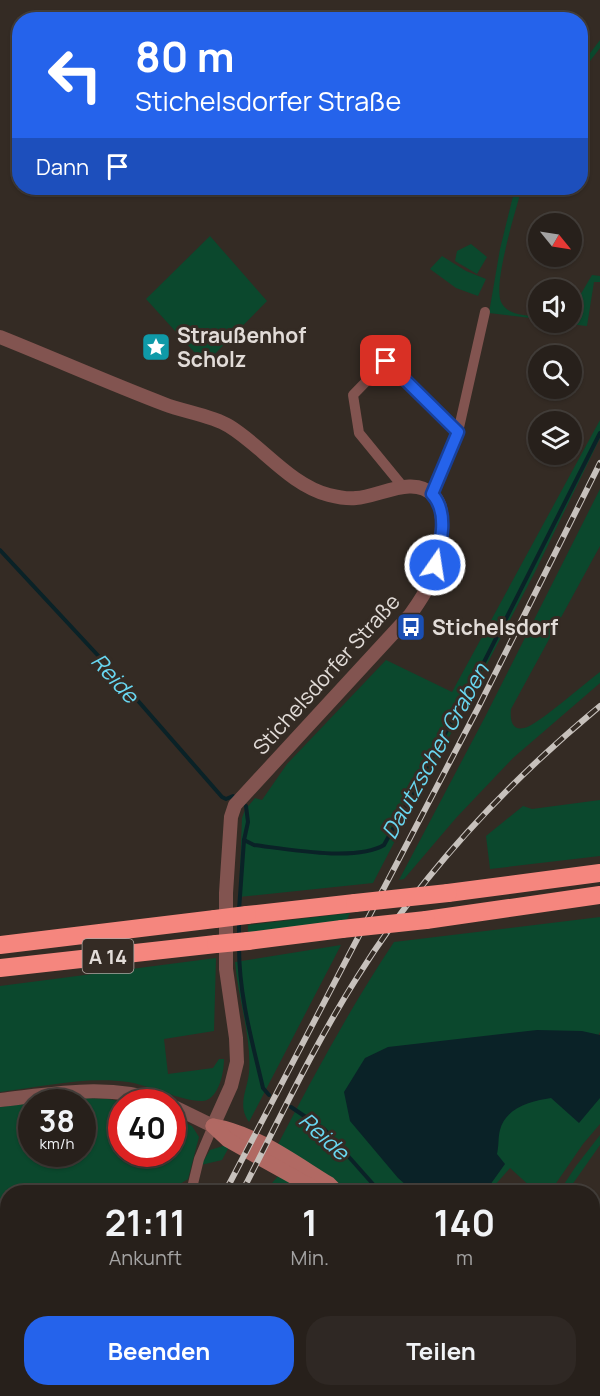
<!DOCTYPE html>
<html lang="de">
<head>
<meta charset="utf-8">
<style>
  body { margin:0; font-family:Manrope,sans-serif; background:#2f2824; color:#f1f3f6; height:100vh; display:flex; flex-direction:column; font-size:22px; white-space:nowrap }
  * { box-sizing:border-box; margin:0 }
  p { font-size:20px; color:#a4a3a3 }
  .icon { flex:none; width:33px; height:33px; fill:none; stroke:currentColor; stroke-width:2; stroke-linecap:round; stroke-linejoin:round }
  .map { position:relative; flex:1; overflow:hidden }
  .drawer { position:absolute; left:0px; top:1185px; width:600px; height:212px; display:flex; flex-direction:column; background:#27201b; border-radius:24px 24px 0 0; box-shadow:0 2px 4px #0004,0 0 0 2px #433e3a }
  .drawer>* { flex:none }
  .banner { position:absolute; left:12px; top:12px; width:576px; height:183px; border-radius:24px; box-shadow:0 2px 4px #0004,0 0 0 2px #433e3a; background:#2563eb; color:#fff; overflow:hidden }
  .needle { width:39px; rotate:120deg }
  .controls { position:absolute; left:528px; top:213px; display:grid; gap:12px }
  .controls a { display:grid; place-items:center; width:54px; height:54px; border-radius:50%; background:#27201b; box-shadow:0 2px 4px #0004,0 0 0 2px #433e3a; font-size:30px }
  .speed { position:absolute; left:18px; top:1089px; display:flex; gap:12px; font-size:30px; font-weight:700; text-align:center }
  .speed>* { display:grid; place-content:center; width:78px; height:78px; border-radius:50%; background:#27201b; box-shadow:0 2px 4px #0004,0 0 0 2px #433e3a; line-height:1 }
  .speed small { font-size:15px; font-weight:400 }
  .speed .limit { border:9px solid #d22; background:#fff; color:#111 }
  .pin { position:absolute; display:grid; place-items:center; width:51px; height:51px; color:#fff; margin:-26px; border-radius:12px; box-shadow:0 3px 9px #0006 }
  .me { position:absolute; width:66px; margin:-33px; rotate:13deg; stroke-linejoin:round; filter:drop-shadow(0 0 4px #0008) }
  .turn { display:flex; align-items:center; gap:21px; height:126px; padding:0 24px; font-size:27px }
  .turn .icon { width:78px; height:78px; stroke-width:2.5 }
  .turn b { display:block; font-size:42px; line-height:51px }
  .then { display:flex; align-items:center; height:57px; padding:0 24px; background:#0003; gap:12px; font-size:22px }
  .eta { display:flex; justify-content:space-evenly; align-items:center; height:102px; text-align:center }
  .eta b { font-size:36px; font-weight:700; line-height:42px }
  .cta { display:flex; gap:12px; margin-top:auto; padding:12px 24px }
  .cta a { flex:1; height:69px; border-radius:24px; background:#2563eb; color:#fff; font-size:24px; font-weight:700; line-height:69px; text-align:center }
  .cta a+a { background:#2f2824; color:#f1f3f6 }
  .map>svg:first-child { display:block }
</style>
</head>
<body>
<div class="map">
<svg width="600" height="1396" viewBox="0 0 600 1396">
  <rect width="100%" height="100%" fill="#342b24"/>
  <g fill="#0b482d">
    <path d="M600,40V48L581,73V65Z"/>
    <path d="M515,188H522C516,209 493,283 501,302C507,315 526,316 538,316V319L489,313L500,249Z"/>
    <path d="M210,236L267,301L205,364L146,299Z"/>
    <path d="M471,244L487,257L477,274L455,261L457,251Z"/>
    <path d="M442,256L466,271L486,279L478,296L456,288L430,269Z"/>
    <path d="M592,275L600,276V282H594L587,326L560,323L572,322V309Z"/>
    <path d="M600,420V438L535,572L373,883L239,897L242,818L245,810L255,798L262,800L287,764L386,660L452,692Z"/>
    <path d="M600,489V546L511,709C510,718 511,731 524,728C537,726 586,682 600,672V683L513,758L456,818L404,879L399,880L485,717Z"/>
    <path d="M600,800V856L490,869L486,836L523,806L532,809Z"/>
    <path d="M350,913L346,922L248,933V925Z"/>
    <path d="M600,917V1032L597,1038L534,1032L419,1192H354L276,1148C313,1077 350,1008 394,942Z"/>
    <path d="M341,945L249,1122C237,1105 247,1091 249,1073C252,1038 238,998 235,962Z"/>
    <path d="M216,958L214,1031L164,1039L168,1074L213,1068L219,1059H224C224,1071 220,1094 207,1100C193,1106 146,1084 128,1082C86,1076 41,1087 0,1092V986Z"/>
    <path d="M600,1092V1124L583,1144L550,1192H528L532,1188L510,1168L489,1192H481L501,1122L511,1107L532,1095Z"/>
    <path d="M83,1098L108,1099L125,1102H122V1154H172L173,1116L192,1126L199,1137L188,1179L167,1192H8L7,1330L0,1337V1107L31,1103L32,1154H82V1102H38Z"/>
    <path d="M600,1135V1145L567,1192H559L576,1166Z"/>
    <path d="M223,1146L229,1147L222,1160L201,1165L210,1150Z"/>
    <path d="M280,1174L310,1192H290L272,1183Z"/>
  </g>
  <path fill="#0a2227" d="M537,1030L582,1031L600,1035V1098L579,1123L551,1098C532,1101 506,1107 500,1130C498,1137 499,1146 497,1154L505,1164L485,1192H414L398,1178L350,1121L344,1092L365,1058L388,1047Z"/>
  <g fill="none" stroke-linecap="round" stroke-linejoin="round">
    <g stroke="#0a2227" stroke-width="4">
      <path d="M0,550L105,663L222,797L226,799L233,796"/>
      <path d="M244,840L254,845C287,849 356,862 384,845L479,672L600,433"/>
      <path d="M239,910L244,840L248,822L246,806"/>
      <path d="M239,920V937"/>
      <path d="M239,947C239,996 252,1041 263,1088L269,1095"/>
      <path d="M291,1107L325,1130L380,1192"/>
      <path d="M484,1389L486,1396"/>
    </g>
    <g stroke="#825450" stroke-width="10">
      <path d="M404,488L359,433L353,395L386,361L458,432"/>
      <path d="M432,494L458,432L485,312"/>
      <path d="M191,1192L199,1159L213,1126"/>
      <path d="M418,1389L421,1396"/>
      <path d="M494,1389L497,1396"/>
      <path d="M95,1396L98,1389"/>
      <path d="M298,1396L300,1389"/>
    </g>
    <g stroke="#825450" stroke-width="14">
      <path d="M0,337C55,359 109,383 164,404C184,412 211,415 229,426C262,446 290,485 329,495C337,497 348,499 356,498C379,497 414,474 434,496C451,515 437,562 429,584C425,594 417,605 410,615L235,805L231,817L226,893V969L236,1038L237,1062L231,1086L213,1126L172,1106"/>
      <path d="M0,1100C54,1094 109,1083 162,1102"/>
    </g>
    <g stroke="#b16963" stroke-width="15">
      <path d="M213,1126C255,1133 293,1162 329,1184L337,1192"/>
      <path d="M213,1126L228,1140L321,1192"/>
      <path d="M592,1328L600,1335"/>
    </g>
    <g stroke="#f5867e" stroke-width="18">
      <path d="M448,893L600,873"/>
      <path d="M247,915L355,903"/>
      <path d="M426,920L600,895"/>
      <path d="M248,941L342,929"/>
      <path d="M0,945L215,919"/>
      <path d="M0,968L216,944"/>
    </g>
    <g stroke="#c7c1bc" stroke-width="6">
      <g id="rail">
        <path d="M225,1192L478,708L600,463"/>
        <path d="M242,1192C279,1120 314,1045 358,976C422,874 507,783 600,706"/>
        <path d="M125,1396L129,1389"/>
        <path d="M140,1396L143,1389"/>
      </g>
    </g>
    <use href="#rail" stroke="#342b24" stroke-width="4" stroke-dasharray="11" stroke-linecap="butt"/>
    <g stroke="#f5867e" stroke-width="18">
      <path d="M355,903L448,893"/>
      <path d="M215,919L247,915"/>
      <path d="M342,929L426,920"/>
      <path d="M216,944L248,941"/>
    </g>
  </g>
  <g fill="none" stroke-linecap="round" stroke-linejoin="round">
    <g stroke="#184099" stroke-width="15">
      <path id="route" d="M386,361L458,432L432,494C449,512 441,543 435,565"/>
    </g>
    <use href="#route" stroke="#2563eb" stroke-width="10"/>
  </g>
  <defs>
    <g id="sight-square" transform="scale(1.5)"><rect x="-9" y="-9" width="18" height="18" rx="4" fill="#0f9aa8" stroke="#342b24"/><path d="M0-6L1.8-2.2L6-1.7L2.9 1.2L3.7 5.4L0 3.3L-3.7 5.4L-2.9 1.2L-6-1.7L-1.8-2.2Z" fill="#fff"/></g>
    <g id="bus-square" transform="scale(1.5)"><rect x="-9" y="-9" width="18" height="18" rx="4" fill="#1a4fb4" stroke="#342b24"/><path d="M-5-6H5V4H4V6H2V4H-2V6H-4V4H-5ZM-3.5-4V0h7V-4ZM-3.5 1.2v1.5H-2V1.2ZM2 1.2v1.5H3.5V1.2Z" fill="#fff"/></g>
  </defs>
  <g fill-rule="evenodd">
    <use href="#sight-square" x="156" y="347"/>
    <use href="#bus-square" x="411" y="627"/>
  </g>
  <g text-anchor="middle" dominant-baseline="central" stroke-width="6" stroke-linejoin="round" paint-order="stroke">
    <rect fill="#342b24" stroke="#aea7a2" stroke-width="1.5" x="82.5" y="939" width="51" height="34" rx="4.5"/>
    <g font-size="20" font-weight="bold" fill="#e2dcd8">
      <text x="108" y="956">A 14</text>
    </g>
    <g font-size="21" font-weight="bold" fill="#e2dcd8" stroke="#342b24" text-anchor="start">
      <text x="177" y="335">Straußenhof<tspan x="177" dy="24">Scholz</tspan></text>
      <text x="432" y="627">Stichelsdorf</text>
    </g>
    <g font-size="21" fill="#e2dcd8" stroke="#342b24">
      <text transform="translate(326 674) rotate(-48)">Stichelsdorfer Straße</text>
    </g>
    <g font-size="22" font-style="italic" fill="#69d7f1" stroke="#342b24">
      <text transform="translate(115 678) rotate(48)">Reide</text>
      <text transform="translate(435 751) rotate(-61)">Dautzscher Graben</text>
      <text transform="translate(324 1136) rotate(42)">Reide</text>
    </g>
  </g>
</svg>
<div class="controls">
<a><svg class="needle" viewBox="-14 -14 28 28"><path d="M0-13l5 13h-10z" fill="#e53935"/><path d="M0 13l5-13h-10z" fill="#a4a3a3"/></svg></a>
<a><svg class="icon" aria-label="sound" viewBox="0 0 24 24"><path d="M4 9h4l5-4v14l-5-4H4zM17 9q2 3 0 6"/></svg></a>
<a><svg class="icon" aria-label="search" viewBox="0 0 24 24"><circle cx="10" cy="10" r="6"/><path d="M15 15l6 6"/></svg></a>
<a><svg class="icon" aria-label="layers" viewBox="0 0 24 24"><path d="M12 4l9 5-9 5-9-5zM3 14l9 5 9-5"/></svg></a>
</div>
<div class="speed"><div>38<small>km/h</small></div><div class="limit">40</div></div>
<div class="pin" style="left:386px;top:361px;background:#d93025"><svg class="icon" aria-label="arrive" viewBox="0 0 24 24"><path d="M6 21V4h12l-3 4 3 4H6"/></svg></div>
<svg class="me" style="left:435px;top:565px" viewBox="-20 -20 40 40"><circle r="17" fill="#2563eb" stroke="#fff" stroke-width="3"/><path d="M0-11L8 9 0 5-8 9z" fill="#fff"/></svg>
<div class="banner">
<div class="turn"><svg class="icon" aria-label="left" viewBox="0 0 24 24"><path d="M17 20v-9H6M10 6l-5 5 5 5"/></svg><div><b>80 m</b>Stichelsdorfer Straße</div></div>
<div class="then">Dann<svg class="icon" aria-label="arrive" viewBox="0 0 24 24"><path d="M6 21V4h12l-3 4 3 4H6"/></svg></div>
</div>
<section class="drawer">
<div class="eta">
<div><b>21:11</b><p>Ankunft</p></div>
<div><b>1</b><p>Min.</p></div>
<div><b>140</b><p>m</p></div>
</div>
<div class="cta"><a>Beenden</a><a>Teilen</a></div>
</section>
</div>
</body>
</html>
